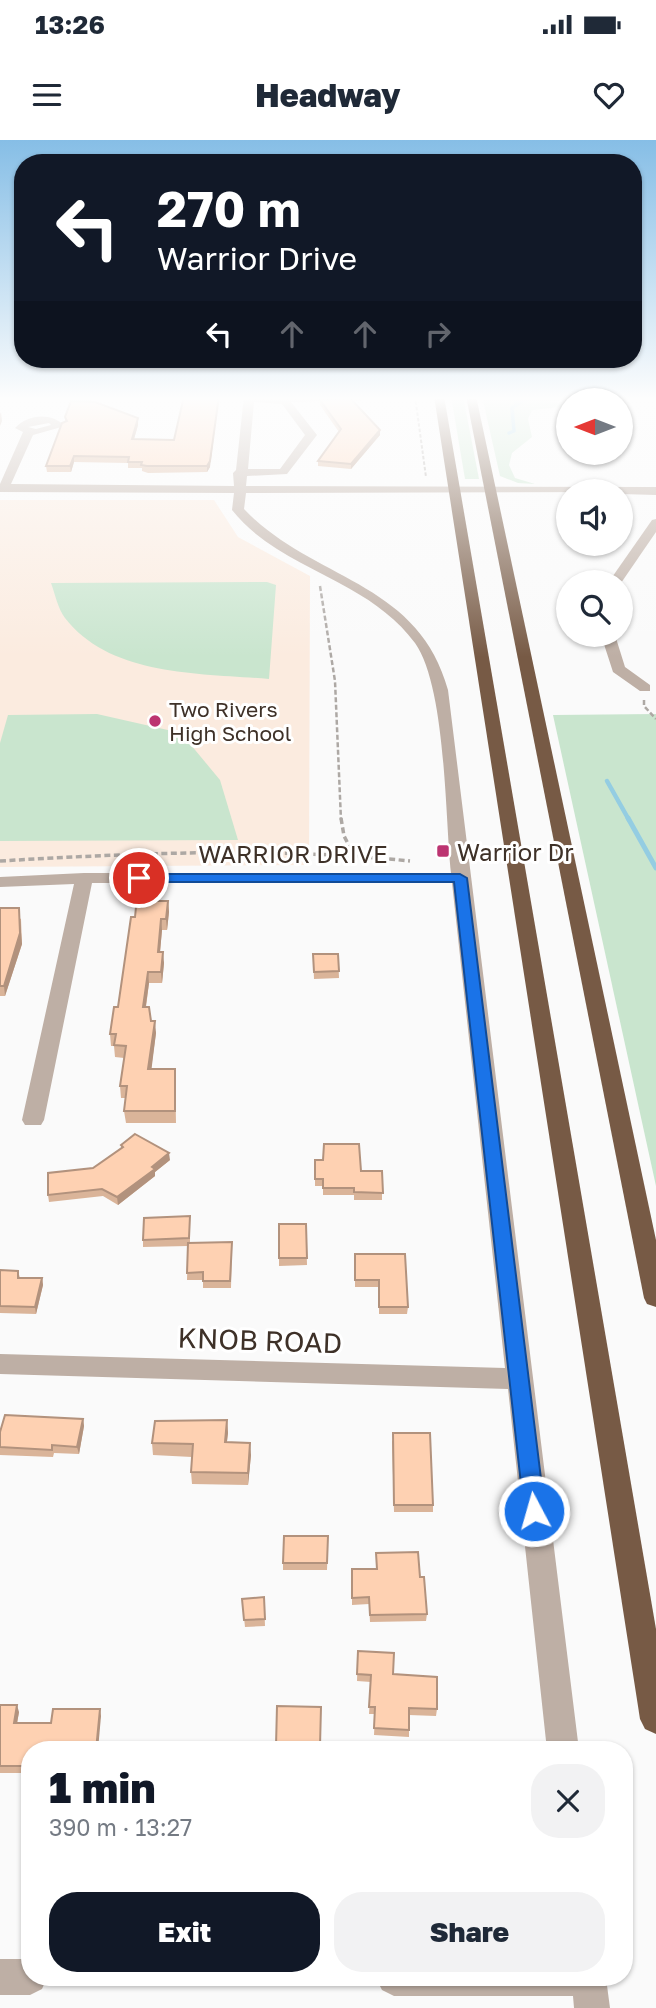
<!DOCTYPE html>
<html lang="en">
<head>
<meta charset="utf-8">
<style>
  body { margin:0; font-family:"Golos Text",sans-serif; background:#f2f2f3; color:#1f2937; height:100vh; display:flex; flex-direction:column; font-size:26px; white-space:nowrap }
  * { box-sizing:border-box; margin:0 }
  p { font-size:23px; color:#747a83 }
  .icon { flex:none; width:38px; height:38px; fill:none; stroke:currentColor; stroke-width:2; stroke-linecap:round; stroke-linejoin:round }
  .map { position:relative; flex:1; overflow:hidden }
  .sheet { position:absolute; left:21px; top:1601px; width:612px; height:245px; display:flex; flex-direction:column; background:#fff; border-radius:28px; box-shadow:0 2px 5px #0004 }
  .sheet>* { flex:none }
  .top-card { position:absolute; left:14px; top:14px; width:628px; height:214px; border-radius:28px; box-shadow:0 2px 5px #0004; background:#111827; color:#fff; overflow:hidden }
  .needle { width:46px; rotate:270deg }
  .controls { position:absolute; left:556px; top:248px; display:grid; gap:14px }
  .controls a { display:grid; place-items:center; width:77px; height:77px; border-radius:50%; background:#fff; box-shadow:0 2px 5px #0004; font-size:35px }
  .pin { position:absolute; display:grid; place-items:center; width:60px; height:60px; color:#fff; margin:-30px; border:4px solid #fff; border-radius:50%; box-shadow:0 2px 7px #0007 }
  .me { position:absolute; width:77px; margin:-38px; rotate:354deg; stroke-linejoin:round; filter:drop-shadow(0 0 5px #0008) }
  .turn { display:flex; align-items:center; gap:24px; height:147px; padding:0 28px; font-size:32px }
  .turn .icon { width:91px; height:91px; stroke-width:2.5 }
  .turn b { display:block; font-size:49px; line-height:60px }
  .lanes { display:flex; align-items:center; height:66px; padding:0 28px; background:#0003; justify-content:center; gap:35px; direction:ltr }
  .lanes .off { opacity:.35 }
  .round { display:grid; place-items:center; flex:none; width:74px; height:74px; border-radius:28px; background:#f2f2f3 }
  .headline { display:flex; align-items:center; justify-content:space-between; height:119px; padding:0 28px }
  h1 { font-size:42px; font-weight:800; line-height:52px; color:#111827 }
  .cta { display:flex; gap:14px; margin-top:auto; padding:14px 28px }
  .cta a { flex:1; height:80px; border-radius:28px; background:#111827; color:#fff; font-size:28px; font-weight:800; line-height:80px; text-align:center }
  .cta a+a { background:#f2f2f3; color:#1f2937 }
  .status { display:flex; justify-content:space-between; align-items:center; height:49px; padding:0 35px; background:#fff; direction:ltr }
  .status svg { height:19px; fill:currentColor }
  header { display:flex; justify-content:space-between; align-items:center; height:91px; padding:0 28px; background:#fff; font-size:32px; font-weight:800 }
  .map>svg:first-child { display:block }
</style>
</head>
<body>
<div class="status"><b>13:26</b><svg viewBox="0 0 49 12"><path d="M0 12V9h3v3zM5 12V6h3v6zM10 12V3h3v9zM15 12V0h3v12zM26 1h20v11H26zM47 4h2v5h-2z"/></svg></div>
<header><svg class="icon" aria-label="menu" viewBox="0 0 24 24"><path d="M4 6h16M4 12h16M4 18h16"/></svg>Headway<svg class="icon" aria-label="heart" viewBox="0 0 24 24"><path d="M12 20l-8-8c-3-5 5-10 8-4 3-6 11-1 8 4z"/></svg></header>
<div class="map">
<svg width="656" height="1868" viewBox="0 0 656 1868">
  <rect width="100%" height="100%" fill="#fafafa"/>
  <path fill="#fbebdf" d="M0,360H214L238,397L310,436L309,725L0,727Z"/>
  <g fill="#c9e5ce">
    <path d="M451,256H463L479,339H465Z"/>
    <path d="M482,256H640L549,261L569,266L532,270L528,279L532,297L512,313L509,325L515,338L535,344L518,343L500,336Z"/>
    <path d="M267,442L276,445L269,539C200,533 111,537 65,478C58,469 55,454 51,443Z"/>
    <path d="M97,574L181,593L220,640L238,700L0,701V603L8,575Z"/>
    <path d="M656,574V1046L553,575Z"/>
  </g>
  <g fill="none" stroke-linecap="round" stroke-linejoin="round">
    <g stroke="#94cde2" stroke-width="3.5">
      <path d="M505,256L516,260V263"/>
      <path d="M509,293L514,291L512,268L523,260L539,256"/>
    </g>
    <path stroke="#94cde2" stroke-width="4.5" d="M607,641L629,680"/>
    <path stroke="#94cde2" stroke-width="5" d="M628,678L656,728"/>
    <path stroke="#ada8a4" stroke-width="2" stroke-dasharray="3.5 2" stroke-linecap="butt" d="M415,256L426,337"/>
    <g stroke="#ada8a4" stroke-width="2.5" stroke-dasharray="5 2.5" stroke-linecap="butt">
      <path d="M320,446L335,541L341,680"/>
      <path d="M644,560V566L656,579"/>
    </g>
    <g stroke="#ada8a4" stroke-width="3.5" stroke-dasharray="6 3.5" stroke-linecap="butt">
      <path d="M341,678L344,696L354,715"/>
      <path d="M0,721C136,713 275,707 410,721"/>
    </g>
    <g fill="#beafa5" fill-rule="evenodd">
      <path d="M244,256L371,257L366,260L291,262L317,295L287,334L247,336L246,346L656,347V355L621,354V352L246,353L244,369C312,441 418,440 448,550L579,1610H547L508,1249L0,1234V1214L505,1228L452,743H92L44,980L41,985H25L22,980L74,744L0,747V737L84,733H451C445,676 446,547 415,503C398,480 375,463 350,449C309,425 263,409 232,370L234,353L0,352V344L23,292L15,288C28,274 51,272 65,286L33,295L11,344L234,346L233,333L236,330ZM254,262L282,264L305,295L280,329H248ZM49,283L51,285L36,289L28,287Z"/>
      <path d="M656,379V392L621,443H608L652,380Z"/>
      <path d="M601,495H615L625,527L650,545V551H640L613,532Z"/>
      <path d="M0,1819H30V1838H47L42,1849L30,1855H0Z"/>
      <path d="M376,1838H606L610,1868H574L573,1856H394L382,1850Z"/>
    </g>
    <g fill="#775a45" fill-rule="evenodd">
      <path d="M434,256H444L656,1489V1594L645,1589L640,1579Z"/>
      <path d="M466,256H476L656,1100V1167L647,1164L644,1158Z"/>
    </g>
  </g>
  <g fill="#dab499">
    <path d="M592,256H620L629,276L627,294H621V261H591Z"/>
    <path d="M320,260L380,295L351,329L318,326V321L339,292L320,265Z"/>
    <path d="M65,277L138,285L134,299L210,327L207,332L148,333L142,331V328H128V323L74,322L71,332H47L46,326L65,282Z"/>
    <path d="M168,761L169,772L167,790H162L160,812L164,823L162,843H149L146,867L156,893L151,929H175L176,983H126L124,971L126,958H121L120,946L124,918L115,917L114,906H111L110,894L118,867L135,777L141,767Z"/>
    <path d="M0,768L21,779L22,804L5,856H0V858Z"/>
    <path d="M313,814H338L339,838L314,839Z"/>
    <path d="M121,1005L170,1020L155,1032V1036L118,1065L103,1056L49,1062L48,1055L93,1028L121,1008Z"/>
    <path d="M361,1031H382V1060H354V1055H323V1046H315V1039Z"/>
    <path d="M190,1076V1103L232,1109L231,1148H203V1140H187L188,1106L143,1107V1100Z"/>
    <path d="M279,1084H306L307,1125L279,1126Z"/>
    <path d="M355,1114L408,1167L407,1174H379V1147H355Z"/>
    <path d="M0,1130L18,1131L20,1138H42L43,1145L36,1174L0,1173Z"/>
    <path d="M83,1279L84,1286L79,1314L54,1313L53,1317L0,1315V1292Z"/>
    <path d="M227,1280L228,1293L227,1302L251,1315L248,1345L192,1344L191,1332L192,1317L153,1315L152,1303Z"/>
    <path d="M392,1300L433,1365V1372H394Z"/>
    <path d="M328,1396L327,1430H283V1423Z"/>
    <path d="M376,1413L420,1437L427,1474L426,1481L370,1482L369,1464L352,1465V1429H377Z"/>
    <path d="M264,1457L265,1486L245,1487L242,1459Z"/>
    <path d="M358,1511L393,1534L437,1569L436,1576L409,1575V1597L374,1595L375,1574H369L371,1542L357,1541Z"/>
    <path d="M0,1565L19,1572L17,1583H51L101,1576L30,1610V1633H0Z"/>
    <path d="M277,1566L321,1567L320,1610H276Z"/>
  </g>
  <g fill="#b2927d">
    <path d="M219,256L210,327L207,332V326Z"/>
    <path d="M1,272L2,281L0,286V274Z"/>
    <path d="M138,278V285L132,306V299Z"/>
    <path d="M380,290V295L351,329V324Z"/>
    <path d="M74,316V322L71,332L70,326Z"/>
    <path d="M168,761L169,772L167,790L166,779Z"/>
    <path d="M19,768L22,804L5,856L4,846Z"/>
    <path d="M161,779L162,790L159,823L158,812Z"/>
    <path d="M163,812L164,823L162,843L161,832Z"/>
    <path d="M148,832L149,843L144,879L143,867Z"/>
    <path d="M155,881L156,893L150,941L148,929Z"/>
    <path d="M169,1013L170,1020L155,1032V1036L118,1065L117,1057Z"/>
    <path d="M42,1138L43,1145L36,1174L35,1167Z"/>
    <path d="M83,1279L84,1286L79,1314L77,1307Z"/>
    <path d="M227,1280L228,1293L225,1315V1302Z"/>
    <path d="M250,1303L251,1315L248,1345V1333Z"/>
    <path d="M17,1565L19,1572L16,1589L14,1583Z"/>
    <path d="M100,1569L101,1576L98,1610H96Z"/>
  </g>
  <g fill="#fed1b2" stroke="#b2927d" stroke-width="2">
    <path d="M184,256H219L210,321L207,326H147L141,325L142,322H128L129,317L74,316L70,326H46L62,283L67,281L65,277L71,261L95,262L138,278L132,299L174,300Z"/>
    <path d="M594,256H620L629,276H621V261H596Z"/>
    <path d="M350,258L380,290L351,324L318,321L341,289L320,260Z"/>
    <path d="M142,761H168L166,779H161L158,812H163L161,832H148L143,867H149L151,881H155L148,929H175V971H124L127,946H120L126,906L114,905L116,894H110L114,867H118L131,777H135L136,767H141Z"/>
    <path d="M0,768H19L20,793L4,846H0Z"/>
    <path d="M313,814H338L339,831L314,832Z"/>
    <path d="M135,994L169,1013L152,1027L155,1029L117,1057L102,1049L48,1055V1033L93,1028L123,1007L121,1005Z"/>
    <path d="M324,1004H359L361,1031H382L383,1053L354,1052V1048H323V1039H315V1020H323Z"/>
    <path d="M190,1076L189,1098L143,1100L144,1078Z"/>
    <path d="M279,1084H306L307,1118H279Z"/>
    <path d="M232,1102L230,1141H203V1132L187,1133L188,1103Z"/>
    <path d="M355,1114H405L408,1167H379V1140H355Z"/>
    <path d="M0,1130L18,1131V1138H42L35,1167L0,1166Z"/>
    <path d="M5,1275L83,1279L77,1307L52,1305V1310L0,1307V1292Z"/>
    <path d="M227,1280L225,1302L250,1303L248,1333L191,1332L193,1304L152,1303L155,1281Z"/>
    <path d="M393,1293H430L433,1365H394Z"/>
    <path d="M284,1396H328L327,1423H283Z"/>
    <path d="M418,1412L420,1437H424L427,1474L370,1475L369,1457L352,1458V1429H377L376,1413Z"/>
    <path d="M264,1457L265,1479L244,1480L242,1459Z"/>
    <path d="M358,1511L394,1513L393,1534L437,1537V1569L409,1568V1590L374,1588L375,1567H369L371,1535L357,1534Z"/>
    <path d="M0,1565H17L14,1583H51L53,1569H100L96,1610H30V1626H0Z"/>
    <path d="M277,1566L321,1567L320,1606H276Z"/>
  </g>
  <linearGradient id="sky" x2="0" y2="1"><stop stop-color="#86bee6"/><stop offset="0.5" stop-color="#fdfdfd"/><stop offset="1" stop-color="#fdfdfd" stop-opacity="0"/></linearGradient>
  <rect width="656" height="517" fill="url(#sky)"/>
  <path fill="#1a73e8" stroke="#114b97" stroke-width="2" d="M460,734L467,738L545,1371L542,1378L534,1380L527,1378L524,1371L454,742H139L132,738L139,734Z"/>
  <g fill="#bc3471" stroke="#fff" stroke-width="2.5">
    <circle cx="155" cy="581" r="7"/>
    <rect x="436" y="704" width="14" height="14" rx="3.5"/>
  </g>
  <g text-anchor="middle" dominant-baseline="central" stroke-width="6" stroke-linejoin="round" paint-order="stroke">
    <g font-size="21" fill="#3e3128" stroke="#fff" text-anchor="start">
      <text x="169" y="569">Two Rivers<tspan x="169" dy="24">High School</tspan></text>
    </g>
    <g font-size="24" fill="#3e3128" stroke="#fff" text-anchor="start">
      <text x="457" y="711">Warrior Dr</text>
    </g>
    <g font-size="24" fill="#3e3128" stroke="#fff">
      <text x="293" y="713">WARRIOR DRIVE</text>
    </g>
    <g font-size="28" fill="#3e3128" stroke="#fff">
      <text transform="translate(260 1200) rotate(2)">KNOB ROAD</text>
    </g>
  </g>
</svg>
<div class="controls">
<a><svg class="needle" viewBox="-14 -14 28 28"><path d="M0-13l5 13h-10z" fill="#e53935"/><path d="M0 13l5-13h-10z" fill="#747a83"/></svg></a>
<a><svg class="icon" aria-label="sound" viewBox="0 0 24 24"><path d="M4 9h4l5-4v14l-5-4H4zM17 9q2 3 0 6"/></svg></a>
<a><svg class="icon" aria-label="search" viewBox="0 0 24 24"><circle cx="10" cy="10" r="6"/><path d="M15 15l6 6"/></svg></a>
</div>
<div class="pin" style="left:139px;top:738px;background:#d93025"><svg class="icon" aria-label="arrive" viewBox="0 0 24 24"><path d="M6 21V4h12l-3 4 3 4H6"/></svg></div>
<svg class="me" style="left:534px;top:1371px" viewBox="-20 -20 40 40"><circle r="17" fill="#1a73e8" stroke="#fff" stroke-width="3"/><path d="M0-11L8 9 0 5-8 9z" fill="#fff"/></svg>
<div class="top-card">
<div class="turn"><svg class="icon" aria-label="left" viewBox="0 0 24 24"><path d="M17 20v-9H6M10 6l-5 5 5 5"/></svg><div><b>270 m</b>Warrior Drive</div></div>
<div class="lanes"><svg class="icon" aria-label="left" viewBox="0 0 24 24"><path d="M17 20v-9H6M10 6l-5 5 5 5"/></svg><svg class="icon off" aria-label="ahead" viewBox="0 0 24 24"><path d="M12 20V5M6 11l6-6 6 6"/></svg><svg class="icon off" aria-label="ahead" viewBox="0 0 24 24"><path d="M12 20V5M6 11l6-6 6 6"/></svg><svg class="icon off" aria-label="right" viewBox="0 0 24 24"><path d="M7 20v-9h11M14 6l5 5-5 5"/></svg></div>
</div>
<section class="sheet">
<div class="headline"><div><h1>1 min</h1><p>390 m · 13:27</p></div><a class="round"><svg class="icon" aria-label="close" viewBox="0 0 24 24"><path d="M6 6l12 12M18 6L6 18"/></svg></a></div>
<div class="cta"><a>Exit</a><a>Share</a></div>
</section>
</div>
</body>
</html>
